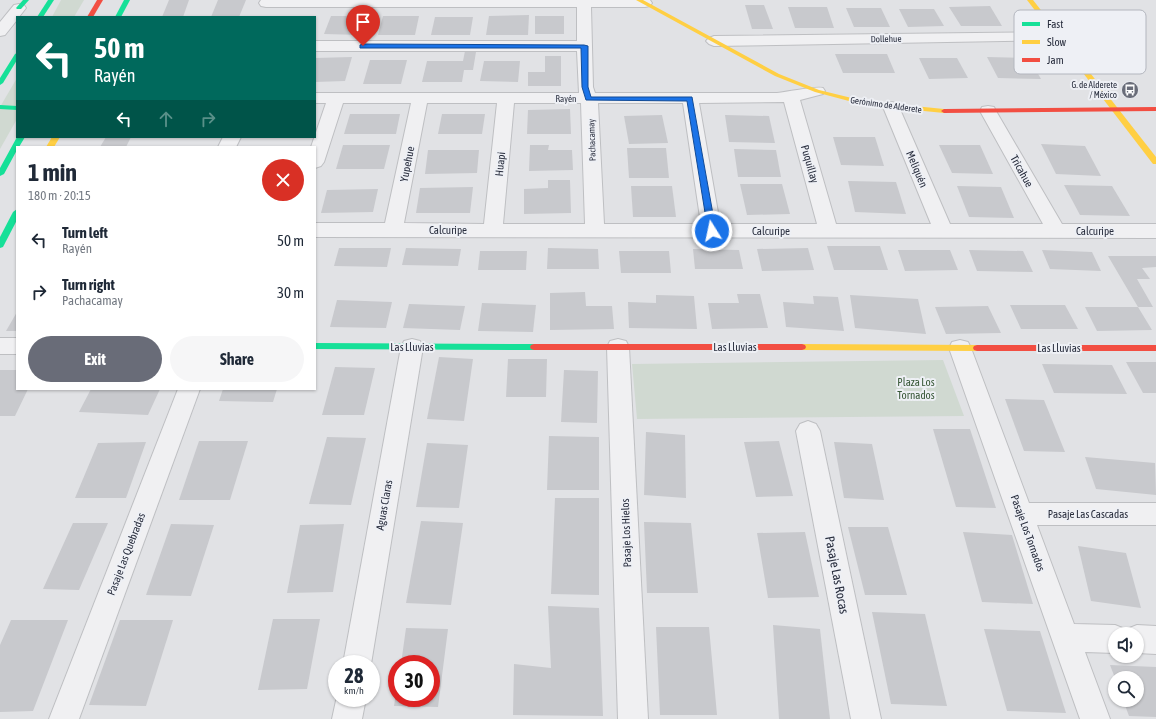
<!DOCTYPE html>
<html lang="en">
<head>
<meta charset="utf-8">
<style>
  body { margin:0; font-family:"Asap Condensed",sans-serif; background:#f6f6f7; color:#1f2937; height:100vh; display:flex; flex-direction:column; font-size:15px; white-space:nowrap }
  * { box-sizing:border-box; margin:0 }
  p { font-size:13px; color:#747a83 }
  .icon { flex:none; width:22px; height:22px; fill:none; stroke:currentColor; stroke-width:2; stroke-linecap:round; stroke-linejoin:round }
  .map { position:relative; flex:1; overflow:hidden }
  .drawer { position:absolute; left:16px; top:146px; width:300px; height:244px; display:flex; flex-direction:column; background:#fff; border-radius:0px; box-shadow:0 1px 3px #0004 }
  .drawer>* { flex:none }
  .top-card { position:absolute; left:16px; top:16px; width:300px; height:122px; border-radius:0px; box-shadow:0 1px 3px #0004; background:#00695c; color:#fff; overflow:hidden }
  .controls { position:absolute; left:1108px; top:627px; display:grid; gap:8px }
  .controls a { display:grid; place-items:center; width:36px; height:36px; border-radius:50%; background:#fff; box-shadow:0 1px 3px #0004; font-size:20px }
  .speed { position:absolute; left:328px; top:655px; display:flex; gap:8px; font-size:20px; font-weight:700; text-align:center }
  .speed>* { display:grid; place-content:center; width:52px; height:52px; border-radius:50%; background:#fff; box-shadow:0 1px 3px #0004; line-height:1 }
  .speed small { font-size:10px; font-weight:400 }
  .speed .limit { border:6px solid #d22; background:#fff; color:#111 }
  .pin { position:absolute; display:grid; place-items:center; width:34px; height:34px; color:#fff; margin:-41px -17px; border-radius:50% 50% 50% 0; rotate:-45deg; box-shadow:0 0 4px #0007 }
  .pin .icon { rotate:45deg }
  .me { position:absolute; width:44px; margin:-22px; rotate:350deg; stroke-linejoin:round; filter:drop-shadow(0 0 3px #0008) }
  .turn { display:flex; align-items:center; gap:14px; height:84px; padding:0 12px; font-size:18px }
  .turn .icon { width:52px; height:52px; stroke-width:2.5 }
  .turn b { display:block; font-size:28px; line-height:34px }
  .lanes { display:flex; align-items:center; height:38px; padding:0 12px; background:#0003; justify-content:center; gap:20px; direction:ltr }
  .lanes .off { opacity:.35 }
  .round { display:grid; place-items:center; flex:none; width:42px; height:42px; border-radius:21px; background:#f6f6f7 }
  .head { display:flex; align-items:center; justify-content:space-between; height:68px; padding:0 12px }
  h1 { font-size:24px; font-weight:700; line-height:30px }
  .cta { display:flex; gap:8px; margin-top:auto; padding:8px 12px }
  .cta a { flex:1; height:46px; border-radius:24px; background:#696c78; color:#fff; font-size:16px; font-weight:700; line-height:46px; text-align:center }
  .cta a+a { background:#f6f6f7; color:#1f2937 }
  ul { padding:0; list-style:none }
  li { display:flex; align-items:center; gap:12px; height:52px; padding:0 12px }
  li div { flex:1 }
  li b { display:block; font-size:15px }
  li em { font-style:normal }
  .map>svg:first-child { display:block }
</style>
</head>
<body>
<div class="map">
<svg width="1156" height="719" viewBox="0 0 1156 719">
  <rect width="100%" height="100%" fill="#e1e2e5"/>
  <g fill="#d0d9d1">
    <path d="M61,0H84L74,17H52Z"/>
    <path d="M17,78V119L0,149V107Z"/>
    <path d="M943,360L964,416L637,419L632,364Z"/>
  </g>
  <g fill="#c8c9cd">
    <path d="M169,0H189L183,17H162Z"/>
    <path d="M218,0H246L239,17H211Z"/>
    <path d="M745,5H764L773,29H752Z"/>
    <path d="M990,6L1002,26H961L949,7Z"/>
    <path d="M788,7H827L834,28H795Z"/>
    <path d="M846,8H881L890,27H854Z"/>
    <path d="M899,9H934L944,26L908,27Z"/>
    <path d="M529,15L528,35H486L489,16Z"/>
    <path d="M331,16H367L361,35L324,34Z"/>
    <path d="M383,16H419L415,35H378Z"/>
    <rect x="535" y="16" width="29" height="18"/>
    <path d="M435,17H473L470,35H431Z"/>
    <path d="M465,51L476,52L473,70H464L462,82H422L427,61H463Z"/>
    <path d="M835,54H887L895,73H843Z"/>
    <path d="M545,56H561V86H528V72H545Z"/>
    <path d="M352,57L345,81L315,82V58Z"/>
    <path d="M987,57L1029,58L1041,79L998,78Z"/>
    <path d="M919,58H957L968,78L929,79Z"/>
    <path d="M370,60H407L401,84H363Z"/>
    <path d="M484,61H520L518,82L480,81Z"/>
    <path d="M570,109L571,134H527L528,110Z"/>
    <path d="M350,114H400L396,134H344Z"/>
    <path d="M442,114H485L482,134H438Z"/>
    <path d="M662,115L668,143L629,144L624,116Z"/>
    <path d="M725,115L769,116L775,143L729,142Z"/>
    <path d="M106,137H131L126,147H100Z"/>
    <path d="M833,137H875L884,166L841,165Z"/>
    <path d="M1041,144L1085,146L1101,176L1056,174Z"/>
    <path d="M343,145H390L384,169H336Z"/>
    <path d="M530,145H549L548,150H572L573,170L529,171Z"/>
    <path d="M939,145H980L993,174L952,173Z"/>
    <path d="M627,148H666L669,178H629Z"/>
    <path d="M734,149L776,150L781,177H738Z"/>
    <path d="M428,150H479L477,173L425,174Z"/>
    <path d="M548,180H570L571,213L524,214V189L548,188Z"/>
    <path d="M848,181L896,182L906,214L855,212Z"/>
    <path d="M740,184H782L790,214L747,215Z"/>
    <path d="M1064,185L1112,186L1130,216L1080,215Z"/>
    <path d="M631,186H672L676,217H633Z"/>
    <path d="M957,186L1001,187L1014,218L969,217Z"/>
    <path d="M473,187L470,213H416L420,188Z"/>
    <path d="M378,189L373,212L321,213L327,190Z"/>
    <path d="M827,246H880L888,270H834Z"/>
    <path d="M339,248H391L387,267L334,266Z"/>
    <path d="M406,248L461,249L458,266L402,265Z"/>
    <path d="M548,248L598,249L599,269H547Z"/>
    <path d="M808,248L814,270L762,271L757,249Z"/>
    <path d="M693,249L739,250L743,269H695Z"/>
    <path d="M898,250H950L958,270L905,271Z"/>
    <path d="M969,250L1023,251L1033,272L977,271Z"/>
    <path d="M1042,250L1092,252L1101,271L1050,269Z"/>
    <path d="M480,251H527L526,270H478Z"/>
    <path d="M619,251H669L671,273H621Z"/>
    <path d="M1108,256H1156V267L1142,268L1150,279H1137L1153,307H1138Z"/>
    <path d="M585,292L586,306H612L614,329L550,330V293Z"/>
    <path d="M737,294H760L768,328L712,329L708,303H739Z"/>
    <path d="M656,295L694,296L697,329L629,328L628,302L656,303Z"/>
    <path d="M850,295L918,299L926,334L855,328Z"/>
    <path d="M813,296L838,297L844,331L786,327L783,302L814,304Z"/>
    <path d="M337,300L392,302L386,328L330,327Z"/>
    <path d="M482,303L536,305L533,332L478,331Z"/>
    <path d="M409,304L465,306L460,330L403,328Z"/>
    <path d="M1010,305H1065L1078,329H1021Z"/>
    <path d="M988,306L1001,333L946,334L935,307Z"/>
    <path d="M1085,307H1138L1152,330L1097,331Z"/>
    <path d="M17,312V331H6Z"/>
    <path d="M439,357L473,359L464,421L427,419Z"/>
    <path d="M508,359H547L546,397H506Z"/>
    <path d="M1126,362H1156V393H1143Z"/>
    <path d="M1042,364L1112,365L1127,394L1054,393Z"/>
    <path d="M335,367L375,368L364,415H322Z"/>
    <path d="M0,370H17V389H28L15,416H0Z"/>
    <path d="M564,370L598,371L597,423L561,422Z"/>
    <path d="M91,389H160L148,415L79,412Z"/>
    <path d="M223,389H277L273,402L219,401Z"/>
    <path d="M1005,399L1044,400L1065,452L1024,451Z"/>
    <path d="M933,429H970L996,508L956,507Z"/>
    <path d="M646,432L685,435L686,498L644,495Z"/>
    <path d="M549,436L599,437V490H547Z"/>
    <path d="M327,437L366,438L351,505L309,504Z"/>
    <path d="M199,441H248L230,500H179Z"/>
    <path d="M779,441L793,496L756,497L744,442Z"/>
    <path d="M146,442L126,498H75L98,443Z"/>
    <path d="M834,442L872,444L884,500L844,498Z"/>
    <path d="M427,443L468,445L459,508L416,507Z"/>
    <path d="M1085,457L1155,463L1156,495L1096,489Z"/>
    <path d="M555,498H599V595L551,594Z"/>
    <path d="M421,521L463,523L451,605L406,603Z"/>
    <path d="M644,522L691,523L698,593H647Z"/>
    <path d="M73,523H108L79,590L43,589Z"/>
    <path d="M171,524L214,525L191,596L146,595Z"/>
    <path d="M344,524L333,592L287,593L300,525Z"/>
    <path d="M848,527H888L907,595H865Z"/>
    <path d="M805,532L819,597L768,598L757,533Z"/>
    <path d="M963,532L1012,535L1033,604L982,602Z"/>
    <path d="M1078,546L1126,553L1141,608L1091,601Z"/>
    <path d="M548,606L599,608L603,716L513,715L514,664L551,668Z"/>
    <path d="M872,612L925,614L947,706L891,704Z"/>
    <path d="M273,619H320L307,689L258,690Z"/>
    <path d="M11,620H68L33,711L0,712V645Z"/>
    <path d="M120,620H173L146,706L89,705Z"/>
    <path d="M773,625L820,629L830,719H779Z"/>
    <path d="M656,627H709L717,715H660Z"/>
    <path d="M406,628L448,629L438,707L394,706L396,693L397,698H431V664H401Z"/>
    <path d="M984,629L1040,631L1066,713L1007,711Z"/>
    <path d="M1110,665L1156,667V717L1129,716L1123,700H1137V678H1115Z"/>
  </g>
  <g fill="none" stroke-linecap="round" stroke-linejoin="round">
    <g stroke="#bebfc2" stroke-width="2">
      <g id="street">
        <path d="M261,0H650L652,3L650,6L645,7H591L593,87L595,93H777C788,92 815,86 823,88L825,91L823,94L800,100L836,224H931L883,107L885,103L891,102L897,103L899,107L950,224H1043L980,111L982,107L988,106L994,107L996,111L1062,224H1156V238L315,237V223H385L411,103H343L324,162L321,166L315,168V147H311L326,103H315V93H579L577,51H315V41H577V7H266L261,6L259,3ZM784,102L817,224H720L699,103ZM427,103H497L484,224L404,223ZM514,103H581L585,224H503ZM598,103H683L701,224H604Z"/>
        <path d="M19,4L24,5L26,8L19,17H17V20L5,35L0,36V22L14,5Z"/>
        <path d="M1059,32L1064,34L1067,37L1064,40L714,46L709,44L706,41L709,38L714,36Z"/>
        <path d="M223,137H241L236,147H218Z"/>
        <rect x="0" y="338" width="17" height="16"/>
        <path d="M412,339L420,341L423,347L371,664H343L401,347L404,341Z"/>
        <path d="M618,339L626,341L629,347L648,719H618L607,347L610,341Z"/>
        <path d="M960,340L968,342L971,348L1029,503H1156V525H1037L1074,624L1115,625L1125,629L1126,632L1127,629L1137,625L1156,626V654L1137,653V634H1115V653L1085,652L1110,719H1080L949,348L952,342Z"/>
        <path d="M178,389H200L79,719H49Z"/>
        <path d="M808,421L816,424L820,431L881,719H851L796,431L800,424Z"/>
        <path d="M337,696V698H366L362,719H332Z"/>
      </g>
    </g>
    <use href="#street" fill="#f0f0f2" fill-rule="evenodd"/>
    <g fill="#16e098" fill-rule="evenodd">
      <path d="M23,0H29L21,9H17L16,8Z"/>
      <path d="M48,0H54L43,17H37Z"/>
      <path d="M124,0H130L121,17H115Z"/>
      <path d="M17,53V60L3,83L0,85V78L15,54Z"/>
      <path d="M0,105L17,106V110L0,109Z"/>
      <path d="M17,137H25L19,147H17V150L4,174L0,176V168Z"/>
      <path d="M17,209V220L3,247L0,248V237L13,212Z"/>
      <path d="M315,343L534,344L537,345L538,347L537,349L534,350L315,349Z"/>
    </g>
    <g fill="#ffcf43" fill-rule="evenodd">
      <path d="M636,0H643L779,74L819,90L864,101L944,109L947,111L944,113L864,105L815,92L775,76Z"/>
      <path d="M1027,0H1033L1156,157V164H1153Z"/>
      <path d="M52,137H60L54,147H46Z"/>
      <path d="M802,344L977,345L980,346L981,348L980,350L977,351L802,350L799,349L798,347L799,345Z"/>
    </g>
    <g fill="#f24e42" fill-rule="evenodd">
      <path d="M97,0H103L93,17H87Z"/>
      <path d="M1156,107V111L944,113L941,111L944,109Z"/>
      <path d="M534,344H802L805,345L806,347L805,349L802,350H534L531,349L530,347L531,345Z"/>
      <path d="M977,345H1156V351H977L974,350L973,348L974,346Z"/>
    </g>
  </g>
  <path fill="#1a73e8" stroke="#114b97" d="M363,44L584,45L588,46V87L591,97H692L716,231L712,233L708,231L687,101L586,100L582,87L581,48H360V45Z"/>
  <defs>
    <g id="bus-disc" transform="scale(0.9)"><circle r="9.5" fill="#696c78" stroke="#eef0f5"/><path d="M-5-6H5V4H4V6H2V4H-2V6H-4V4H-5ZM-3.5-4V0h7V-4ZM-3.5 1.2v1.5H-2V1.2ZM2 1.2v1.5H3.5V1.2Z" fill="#fff"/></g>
  </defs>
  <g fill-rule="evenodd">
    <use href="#bus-disc" x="1130" y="90"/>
  </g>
  <g text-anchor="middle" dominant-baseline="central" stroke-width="4" stroke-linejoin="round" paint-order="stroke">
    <g font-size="9" fill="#282d3d" stroke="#eef0f5">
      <text transform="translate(886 39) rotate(-1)">Dollehue</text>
      <text x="566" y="99">Rayén</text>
      <text transform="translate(886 105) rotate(8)">Gerónimo de Alderete</text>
      <text transform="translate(592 140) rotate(-92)">Pachacamay</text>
    </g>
    <g font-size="9" fill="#282d3d" stroke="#eef0f5" text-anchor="end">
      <text x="1117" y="85">G. de Alderete<tspan x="1117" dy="10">/ México</tspan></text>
    </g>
    <g font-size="11" fill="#282d3d" stroke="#eef0f5">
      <text transform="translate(407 164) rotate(-79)">Yupehue</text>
      <text transform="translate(500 164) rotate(-84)">Huapi</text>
      <text transform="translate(810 164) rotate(74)">Puquillay</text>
      <text transform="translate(917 169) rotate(67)">Meliquén</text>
      <text transform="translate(1022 171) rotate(61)">Tricahue</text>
      <text x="448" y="230">Calcuripe</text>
      <text x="771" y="231">Calcuripe</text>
      <text x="1095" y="231">Calcuripe</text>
      <text x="412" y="347">Las Lluvias</text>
      <text x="735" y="347">Las Lluvias</text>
      <text x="1059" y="348">Las Lluvias</text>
      <text transform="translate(384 505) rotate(-80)">Aguas Claras</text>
      <text x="1088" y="514">Pasaje Las Cascadas</text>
      <text transform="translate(626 533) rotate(-92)">Pasaje Los Hielos</text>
      <text transform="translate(1028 533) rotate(70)">Pasaje Los Tornados</text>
      <text transform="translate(126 554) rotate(-69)">Pasaje Las Quebradas</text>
    </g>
    <g font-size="11" fill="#385837" stroke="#eef0f5">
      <text x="916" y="382">Plaza Los<tspan x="916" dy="13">Tornados</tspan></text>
    </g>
    <g font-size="13" fill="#282d3d" stroke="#eef0f5">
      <text transform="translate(837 575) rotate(79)">Pasaje Las Rocas</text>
    </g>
  </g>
  <rect x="1014" y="10" width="132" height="64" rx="6" fill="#eef0f5" stroke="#b3b6be" stroke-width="1"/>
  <rect x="1022" y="22" width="18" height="4" fill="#16e098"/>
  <rect x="1022" y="40" width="18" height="4" fill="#ffcf43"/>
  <rect x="1022" y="58" width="18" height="4" fill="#f24e42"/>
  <g font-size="11" fill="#282d3d">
    <text x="1047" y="28">Fast</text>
    <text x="1047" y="46">Slow</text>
    <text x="1047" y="64">Jam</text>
  </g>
</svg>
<div class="controls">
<a><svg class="icon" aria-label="sound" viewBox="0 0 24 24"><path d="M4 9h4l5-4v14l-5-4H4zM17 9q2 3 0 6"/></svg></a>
<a><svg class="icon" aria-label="search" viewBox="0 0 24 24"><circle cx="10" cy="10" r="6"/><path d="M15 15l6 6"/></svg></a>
</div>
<div class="speed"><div>28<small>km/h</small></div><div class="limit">30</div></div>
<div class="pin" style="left:363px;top:46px;background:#d93025"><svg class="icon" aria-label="arrive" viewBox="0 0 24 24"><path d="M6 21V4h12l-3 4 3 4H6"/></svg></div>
<svg class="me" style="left:712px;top:231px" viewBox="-20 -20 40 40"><circle r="17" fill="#1a73e8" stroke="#fff" stroke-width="3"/><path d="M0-11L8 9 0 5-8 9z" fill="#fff"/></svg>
<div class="top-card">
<div class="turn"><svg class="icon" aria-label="left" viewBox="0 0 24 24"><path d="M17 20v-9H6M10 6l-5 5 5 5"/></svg><div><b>50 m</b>Rayén</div></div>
<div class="lanes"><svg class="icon" aria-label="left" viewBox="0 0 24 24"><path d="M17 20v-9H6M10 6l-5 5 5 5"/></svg><svg class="icon off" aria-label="ahead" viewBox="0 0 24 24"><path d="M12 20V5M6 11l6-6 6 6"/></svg><svg class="icon off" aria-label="right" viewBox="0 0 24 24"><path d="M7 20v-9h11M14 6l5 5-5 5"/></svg></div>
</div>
<section class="drawer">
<div class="head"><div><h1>1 min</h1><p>180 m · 20:15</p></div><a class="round" style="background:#d93025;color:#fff"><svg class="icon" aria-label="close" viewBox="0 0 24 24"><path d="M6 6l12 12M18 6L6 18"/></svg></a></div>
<ul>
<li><svg class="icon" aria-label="left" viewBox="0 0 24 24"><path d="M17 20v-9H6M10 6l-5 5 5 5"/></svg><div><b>Turn left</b><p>Rayén</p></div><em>50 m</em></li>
<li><svg class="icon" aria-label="right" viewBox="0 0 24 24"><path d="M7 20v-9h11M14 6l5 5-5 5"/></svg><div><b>Turn right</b><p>Pachacamay</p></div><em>30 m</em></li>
</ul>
<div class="cta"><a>Exit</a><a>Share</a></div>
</section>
</div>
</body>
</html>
